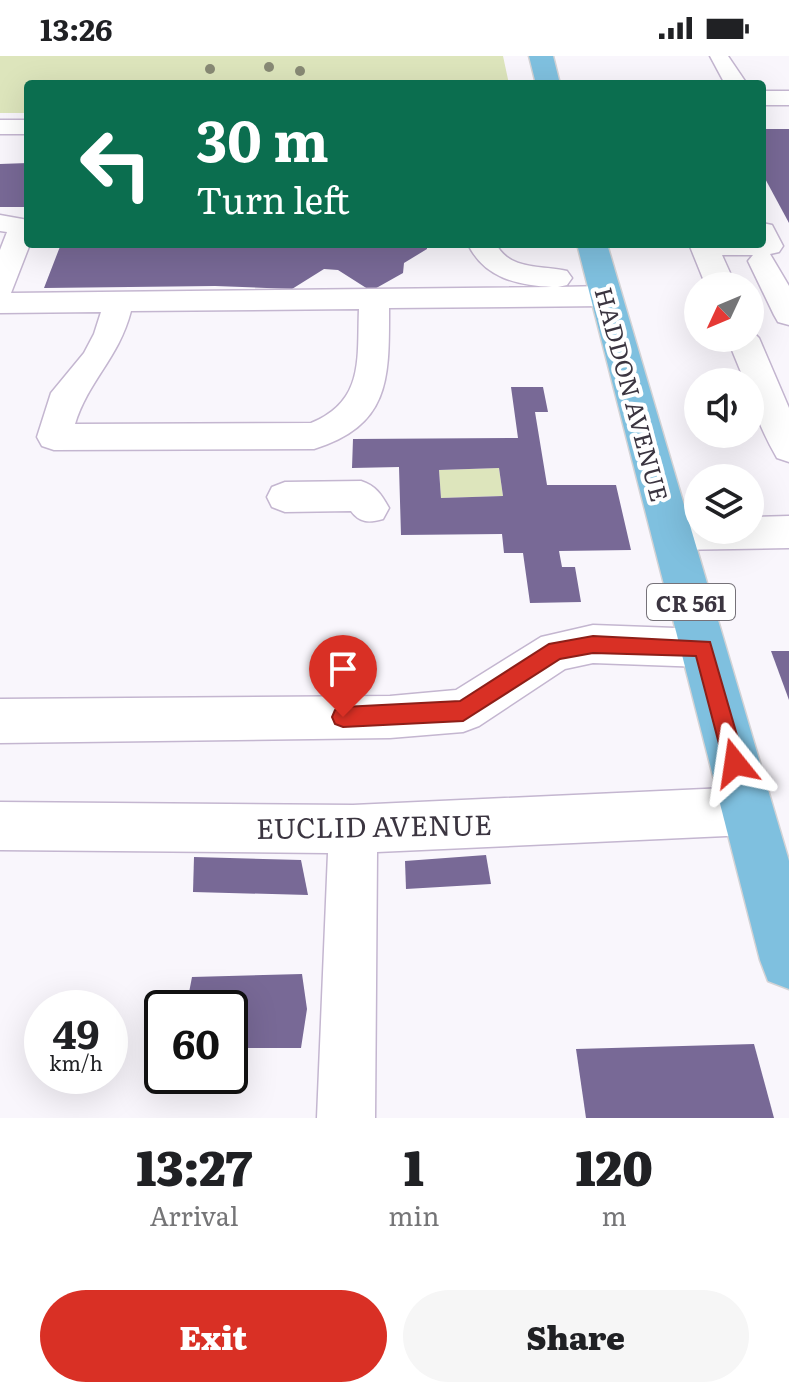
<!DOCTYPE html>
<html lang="en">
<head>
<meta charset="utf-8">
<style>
  body { margin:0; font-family:Literata,serif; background:#f6f6f6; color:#202124; height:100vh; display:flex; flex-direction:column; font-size:30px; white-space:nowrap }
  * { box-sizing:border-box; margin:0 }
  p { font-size:26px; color:#757577 }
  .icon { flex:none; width:44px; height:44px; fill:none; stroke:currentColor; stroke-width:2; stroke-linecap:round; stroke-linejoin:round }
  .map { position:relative; height:1062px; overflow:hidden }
  .sheet { display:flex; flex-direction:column; background:#fff; flex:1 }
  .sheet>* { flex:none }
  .hud { position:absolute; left:24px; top:24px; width:742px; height:168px; border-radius:8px; box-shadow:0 8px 32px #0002; background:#0b6e4f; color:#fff; overflow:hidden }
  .needle { width:52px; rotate:226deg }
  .controls { position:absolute; left:684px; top:216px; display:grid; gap:16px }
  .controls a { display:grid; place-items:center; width:80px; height:80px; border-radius:50%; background:#fff; box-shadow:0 8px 32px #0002; font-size:40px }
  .speed { position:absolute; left:24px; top:934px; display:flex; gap:16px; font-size:40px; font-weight:700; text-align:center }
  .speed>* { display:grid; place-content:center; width:104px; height:104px; border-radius:50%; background:#fff; box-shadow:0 8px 32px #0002; line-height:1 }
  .speed small { font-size:20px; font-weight:400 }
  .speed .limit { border:4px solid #111; border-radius:12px; background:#fff; color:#111 }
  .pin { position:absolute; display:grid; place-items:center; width:68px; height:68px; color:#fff; margin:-82px -34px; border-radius:50% 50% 50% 0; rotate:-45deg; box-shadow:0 0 8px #0007 }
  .pin .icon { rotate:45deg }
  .me { position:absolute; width:88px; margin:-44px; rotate:345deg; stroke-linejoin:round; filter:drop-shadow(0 0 6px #0008) }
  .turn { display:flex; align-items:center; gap:28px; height:168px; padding:0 40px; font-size:36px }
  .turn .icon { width:104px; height:104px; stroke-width:2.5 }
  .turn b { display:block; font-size:56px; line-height:68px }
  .eta { display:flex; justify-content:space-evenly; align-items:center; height:136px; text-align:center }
  .eta b { font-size:48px; font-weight:800; line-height:56px }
  .primary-button { display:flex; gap:16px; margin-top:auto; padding:16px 40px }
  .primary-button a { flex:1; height:92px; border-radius:48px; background:#d93025; color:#fff; font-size:32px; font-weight:800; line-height:92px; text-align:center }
  .primary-button a+a { background:#f6f6f6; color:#202124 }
  .status { display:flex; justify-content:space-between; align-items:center; height:56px; padding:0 40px; background:#fff; direction:ltr }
  .status svg { height:22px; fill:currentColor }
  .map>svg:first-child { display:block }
</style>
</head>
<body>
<div class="status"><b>13:26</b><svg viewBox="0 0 49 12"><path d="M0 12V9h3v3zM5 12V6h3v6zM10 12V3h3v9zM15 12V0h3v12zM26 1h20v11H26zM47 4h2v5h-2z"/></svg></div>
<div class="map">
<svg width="789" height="1062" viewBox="0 0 789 1062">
  <rect width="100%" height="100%" fill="#f9f6fc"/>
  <g fill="#dde5bc">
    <path d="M0,0H503L509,28H28V57H0Z"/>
    <path d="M499,412L503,440L441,442L439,414Z"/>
  </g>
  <g fill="#786996" fill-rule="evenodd">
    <path d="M762,73H789V167L762,117Z"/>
    <path d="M28,107V151H0V108Z"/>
    <path d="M61,188H427V193L404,207L403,217L371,235L338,214L324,213L292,233L215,230L44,232Z"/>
    <path d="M511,331H543L548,356H535L547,429H616L631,494L559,495L562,511H575L581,546L530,547L523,497H504L502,478L401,479L399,411L352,412L353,383L518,382ZM499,412L503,440L441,442L439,414Z"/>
    <path d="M771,595H789V644Z"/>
    <path d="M486,799L491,828L406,833L405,805Z"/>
    <path d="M194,801L301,804L308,839L193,836Z"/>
    <path d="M302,918L307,953L301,992H230V952H186L192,921Z"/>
    <path d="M754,988L774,1062H586L576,993Z"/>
  </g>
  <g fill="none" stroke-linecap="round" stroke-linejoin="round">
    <g stroke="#c4b6d0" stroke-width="3">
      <g id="minor">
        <path d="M710,0H728L745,25L743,28H725Z"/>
        <rect x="762" y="35" width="27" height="14"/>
        <rect x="0" y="64" width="28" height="14"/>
        <path d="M0,159L28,164L30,188L11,237L552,231C517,229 484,222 468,188H496C510,215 542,209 567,215L572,222L567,229L558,231L606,230L617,233L621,240L617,247L606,250L389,252C389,322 391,369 314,393L54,394L42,390L37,381L51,337L84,297L94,278L101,256L0,257V194L7,176L0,175ZM359,253C357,302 365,345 311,367L75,368C88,325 119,302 131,255Z"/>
        <path d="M762,167L772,169L783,190L779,196L770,198L789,230V269L778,266L774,259L748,205L753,199H722L736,230H706L689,188H762Z"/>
        <path d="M750,273L759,282L789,352V406L777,402C765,381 750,351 750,326H745L727,282H750Z"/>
        <path d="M361,425C376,430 381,438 389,452L383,463C369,467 360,467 351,455L285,456L272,451L267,441L272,431L285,426Z"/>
        <path d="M789,460V492L672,494L659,489L653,478L659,467L672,462H698V474H750V461Z"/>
        <path d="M593,569L703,573L718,578L724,592L718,606L703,611L593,607L565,613L479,670L463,676L390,682L0,687V643L390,640L456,634L541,581Z"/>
        <path d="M748,731L765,738L772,755L765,772L748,779L377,796L375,1062H317L328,797L0,794V746L353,749Z"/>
      </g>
    </g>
    <g stroke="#d4d3d5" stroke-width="3">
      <g id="major">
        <path d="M529,0H553L560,28H536Z"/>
        <path d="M577,188H607L789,805V933L768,925L760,904Z"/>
      </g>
    </g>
    <use href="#minor" fill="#fff" fill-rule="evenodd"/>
    <use href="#major" fill="#7fc0df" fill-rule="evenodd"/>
  </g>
  <g fill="#888a75">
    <circle cx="269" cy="11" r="5"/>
    <circle cx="210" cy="13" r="5"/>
    <circle cx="300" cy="15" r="5"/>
  </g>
  <path fill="#d93025" stroke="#8d1f18" stroke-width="2" d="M593,580L710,586L745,707L742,714L735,717L727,714L724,707L696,600L593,597L560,603L463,665L343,671L335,668L332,661L335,654L343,651L460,645L549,588Z"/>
  <g text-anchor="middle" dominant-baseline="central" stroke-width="8" stroke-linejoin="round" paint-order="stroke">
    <rect fill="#fff" stroke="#767279" stroke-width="2" x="647" y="528" width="88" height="36" rx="6"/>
    <g font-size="22" font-weight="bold" fill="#3b3540">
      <text x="691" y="546">CR 561</text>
    </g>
    <g font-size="24" fill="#3b3540" stroke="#fff">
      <text transform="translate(633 338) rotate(75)">HADDON AVENUE</text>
    </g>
    <g font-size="28" fill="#3b3540" stroke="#fff">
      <text transform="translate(374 769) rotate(-1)">EUCLID AVENUE</text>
    </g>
  </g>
</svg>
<div class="controls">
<a><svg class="needle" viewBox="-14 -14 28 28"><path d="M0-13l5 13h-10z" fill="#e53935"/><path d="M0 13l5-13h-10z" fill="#757577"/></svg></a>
<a><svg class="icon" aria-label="sound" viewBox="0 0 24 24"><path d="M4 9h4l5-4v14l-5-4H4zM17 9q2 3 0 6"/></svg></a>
<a><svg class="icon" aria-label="layers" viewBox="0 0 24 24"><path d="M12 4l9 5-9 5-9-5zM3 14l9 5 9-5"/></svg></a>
</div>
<div class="speed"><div>49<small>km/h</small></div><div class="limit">60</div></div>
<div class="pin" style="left:343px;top:661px;background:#d93025"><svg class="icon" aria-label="arrive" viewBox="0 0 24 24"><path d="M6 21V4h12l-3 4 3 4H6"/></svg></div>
<svg class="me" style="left:735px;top:707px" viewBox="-20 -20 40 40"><path d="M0-17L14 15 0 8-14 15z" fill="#d93025" stroke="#fff" stroke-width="4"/></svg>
<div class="hud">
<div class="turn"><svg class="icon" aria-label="left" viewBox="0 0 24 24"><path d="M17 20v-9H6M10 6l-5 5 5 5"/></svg><div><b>30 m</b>Turn left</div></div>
</div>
</div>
<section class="sheet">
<div class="eta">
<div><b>13:27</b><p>Arrival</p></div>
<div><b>1</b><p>min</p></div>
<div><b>120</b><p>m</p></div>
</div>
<div class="primary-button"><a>Exit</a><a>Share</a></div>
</section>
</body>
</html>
